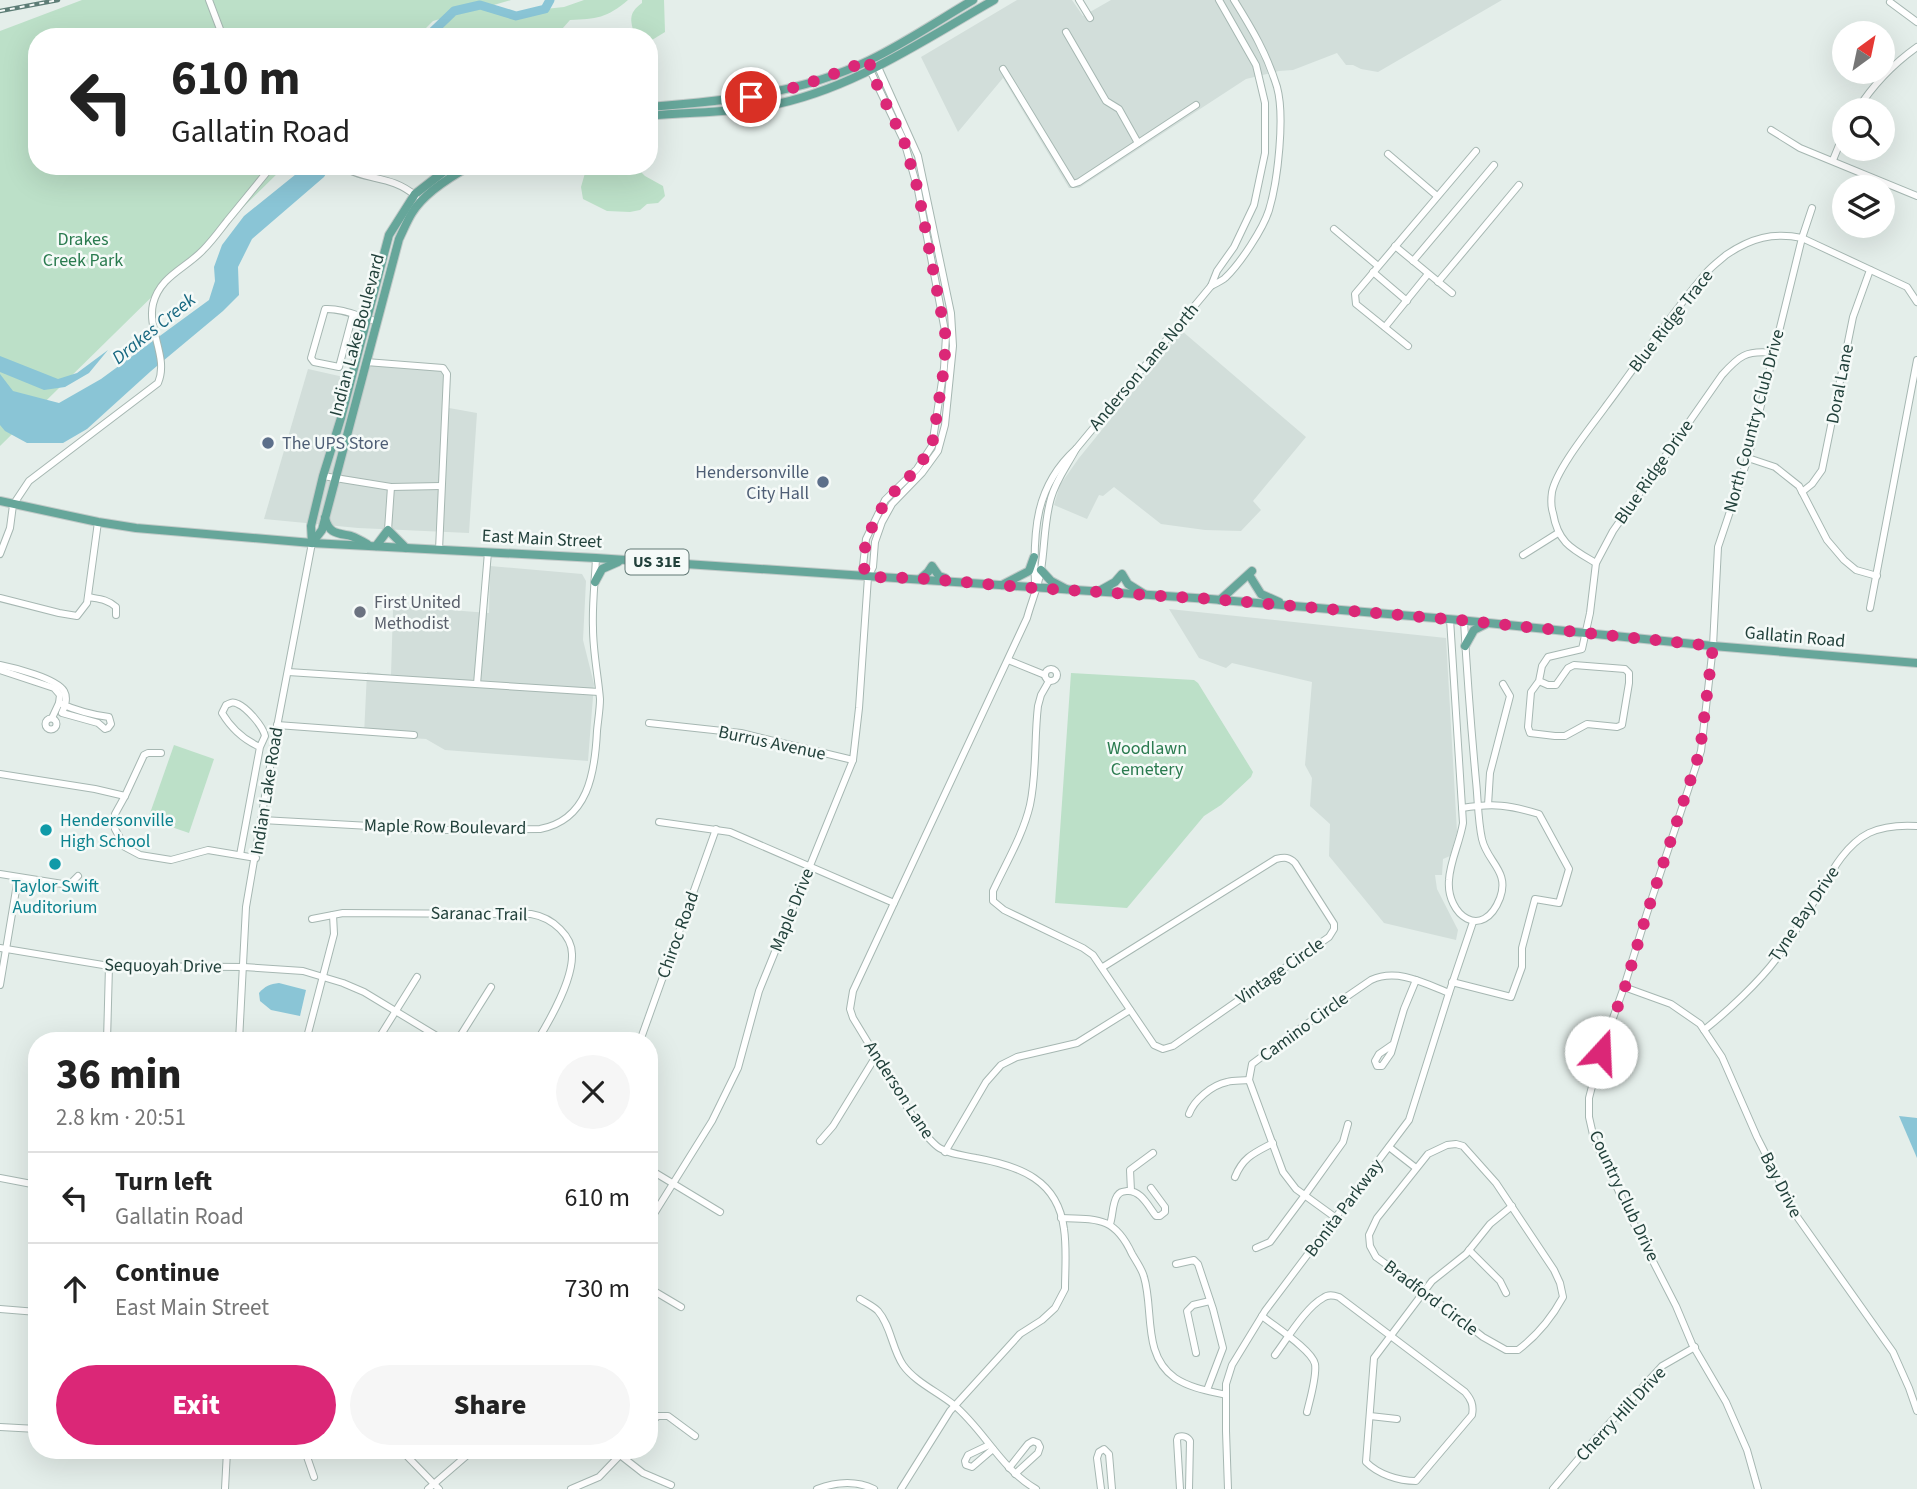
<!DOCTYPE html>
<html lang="en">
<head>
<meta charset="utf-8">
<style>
  body { margin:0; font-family:"Source Sans 3",sans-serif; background:#f6f6f6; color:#222; height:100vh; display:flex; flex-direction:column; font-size:26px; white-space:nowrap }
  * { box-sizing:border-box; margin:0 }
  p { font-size:23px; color:#767676 }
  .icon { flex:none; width:38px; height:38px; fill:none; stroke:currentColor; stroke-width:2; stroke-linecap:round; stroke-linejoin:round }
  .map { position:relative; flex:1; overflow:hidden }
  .drawer { position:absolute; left:28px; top:1032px; width:630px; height:427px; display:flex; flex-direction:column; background:#fff; border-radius:28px; box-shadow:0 7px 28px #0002 }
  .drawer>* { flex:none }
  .guide { position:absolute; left:28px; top:28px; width:630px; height:147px; border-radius:28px; box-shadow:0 7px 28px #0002; background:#fff; color:#222; overflow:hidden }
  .needle { width:46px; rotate:33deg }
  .buttons { position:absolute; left:1832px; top:21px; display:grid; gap:14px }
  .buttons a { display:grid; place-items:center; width:63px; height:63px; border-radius:50%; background:#fff; box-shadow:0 7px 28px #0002; font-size:35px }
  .pin { position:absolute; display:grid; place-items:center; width:60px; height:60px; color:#fff; margin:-30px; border:4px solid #fff; border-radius:50%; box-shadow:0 2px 7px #0007 }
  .me { position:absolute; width:77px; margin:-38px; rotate:20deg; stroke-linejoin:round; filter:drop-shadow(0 0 5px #0008) }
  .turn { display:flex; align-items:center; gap:24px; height:147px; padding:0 28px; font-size:32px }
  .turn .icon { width:91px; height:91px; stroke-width:2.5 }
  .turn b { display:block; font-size:49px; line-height:60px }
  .round { display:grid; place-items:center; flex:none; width:74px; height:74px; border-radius:37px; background:#f6f6f6 }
  .head { display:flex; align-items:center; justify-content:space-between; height:119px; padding:0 28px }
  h1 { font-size:42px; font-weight:800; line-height:52px }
  .action { display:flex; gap:14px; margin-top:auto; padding:14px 28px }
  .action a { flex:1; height:80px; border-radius:42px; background:#db2777; color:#fff; font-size:28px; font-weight:800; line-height:80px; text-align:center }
  .action a+a { background:#f6f6f6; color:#222 }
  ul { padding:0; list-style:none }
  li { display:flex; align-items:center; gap:21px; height:91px; padding:0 28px; border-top:2px solid #e0e0e0 }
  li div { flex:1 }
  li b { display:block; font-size:26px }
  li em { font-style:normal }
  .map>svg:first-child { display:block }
</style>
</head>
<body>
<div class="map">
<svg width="1917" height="1489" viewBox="0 0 1917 1489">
  <rect width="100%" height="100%" fill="#e4eeea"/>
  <g fill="#d2deda">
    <path d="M1017,0H1072L1083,16L1111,0H1502L1378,72L1361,69L1353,65H1346L1337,53L1293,70L1279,71L1246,79L1079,188H1069L1003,78L958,132L921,57Z"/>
    <path d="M1182,331L1306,437L1253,501L1261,510L1241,531L1205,530L1161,524L1114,487L1103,496L1099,495L1087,519L1054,505L1060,485L1079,458Z"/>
    <path d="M372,360L445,365L450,373L449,408L477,413L469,533L358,528L264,519L308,369L366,382Z"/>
    <path d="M490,566L582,574L586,581L583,640L594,684L588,761L445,750L426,739L364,735L367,672L391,675L393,610L398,606L489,613Z"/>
    <path d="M1169,609L1446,638L1457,832L1450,856L1443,859L1442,875H1435L1437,889L1458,930L1456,940L1384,923L1329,856L1330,824L1310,806L1312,778L1305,765L1312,682L1232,663L1226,668L1199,658Z"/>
  </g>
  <g fill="#bce0c8">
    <path d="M82,0H511L487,7L516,16L545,9L564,7L584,0H628C607,18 596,19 570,20L555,37H427L447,17L433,21L417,37H37V166H285L0,446V31Z"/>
    <path d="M642,0H664L665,32L652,40L649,39V37H635C631,21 627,14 642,3Z"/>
    <path d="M583,166H635L645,176L663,186L665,196L658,203L647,204L640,210L630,212L607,211L583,199L581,187L585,173Z"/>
    <path d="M1071,673L1194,680L1198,683L1253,772L1251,777L1221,805L1204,816L1127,908L1055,903Z"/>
    <path d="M174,745L214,759L189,833L148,819Z"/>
  </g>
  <g fill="#8ac5d6">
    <path d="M306,166H331L324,177L252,239L238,267L239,295L223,311L151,371L87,429L63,443H27L5,431L0,425V374L13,391L59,403L101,379L209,300L215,281L214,267L222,245L244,216Z"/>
    <path d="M108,350L89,373L65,387L44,390L0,372V356L58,379L77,373Z"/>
    <path d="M279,983L306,990L300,1016L271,1010L260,1001L259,993C265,986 270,984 279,983Z"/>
    <path d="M1899,1116L1917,1118V1158Z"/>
  </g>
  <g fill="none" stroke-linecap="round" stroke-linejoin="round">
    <path stroke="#8ac5d6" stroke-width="9" d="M427,37L454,11L480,5L516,16L545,9L550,0"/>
    <g stroke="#a6b7b2" stroke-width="8">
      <g id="minor">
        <path d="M209,0L223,37"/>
        <path d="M1079,0L1090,18"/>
        <path d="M1890,2L1917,22"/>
        <path d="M1066,32L1106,101L1119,109L1138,143"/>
        <path d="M1003,69L1073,184L1079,182L1196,105"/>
        <path d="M1857,110C1873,85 1893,64 1917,47"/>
        <path d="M1771,130L1800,148L1917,196"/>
        <path d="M1388,154L1437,196"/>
        <path d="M1833,160L1844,133"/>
        <path d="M341,166C368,182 390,174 416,196"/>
        <path d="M1334,229L1378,266"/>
        <path d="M1395,246L1452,293"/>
        <path d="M1413,261L1494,165"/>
        <path d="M1373,272L1407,301"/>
        <path d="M1438,282L1519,185"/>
        <path d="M1211,286C1216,283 1222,281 1225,278C1240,264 1263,229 1269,210C1278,180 1285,116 1277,87C1267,54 1252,29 1234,0"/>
        <path d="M353,314L339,367L314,362L311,358L325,309C342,308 360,317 376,321"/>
        <path d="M1385,327L1428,274"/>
        <path d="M1408,346L1356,304L1355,294L1476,151"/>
        <path d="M366,362L443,368L447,374L439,550"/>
        <path d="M1748,458L1775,467L1799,486L1827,540L1844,560L1856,570L1877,576"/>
        <path d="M323,476L391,487L441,486"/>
        <path d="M1802,492L1812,484L1822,470L1853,317L1870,270"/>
        <path d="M388,530L391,487"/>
        <path d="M0,554L10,528L13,505L29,481L158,383C169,358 147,330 153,304C160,276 185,269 203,250C212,241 220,230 227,221C242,203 257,184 272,166"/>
        <path d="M1523,555L1558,533"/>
        <path d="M1596,563C1572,549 1558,543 1553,513C1551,507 1551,499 1552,492C1557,468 1591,427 1606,406C1639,362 1670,315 1706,273C1712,266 1719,261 1726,255C1751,238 1773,232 1802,238L1907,287L1917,302"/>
        <path d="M868,577L863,566L866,539L885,500L917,469L932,446L944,368L946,336L918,190L904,141L870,70V66"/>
        <path d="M1035,583C1033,531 1035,486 1076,449L1211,286L1217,271L1234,247L1254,205L1265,153V103L1256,65L1219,0"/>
        <path d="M88,597C99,599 107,599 116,607V615"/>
        <path d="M0,598L59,613L77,616L87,603L98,522"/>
        <path d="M1870,608L1917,360"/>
        <path d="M1450,619L1463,823C1460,842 1450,861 1449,880C1446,915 1483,942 1500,898C1510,871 1487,862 1482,839C1478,821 1478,800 1476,781C1471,727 1467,674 1464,621"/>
        <path d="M1008,660L1045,675"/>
        <path d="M0,665C15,668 56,678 64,691C68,698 65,706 62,713L98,723L105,729L108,728L111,724L109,717C92,715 75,710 59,703"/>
        <circle cx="1051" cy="675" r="6"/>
        <path d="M0,670L54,688L60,695L59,703L52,718"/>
        <path d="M288,672L599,692"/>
        <path d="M1049,681L1041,695L1038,706C1034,739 1037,773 1030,805C1023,835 1006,863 993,891V901L1004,910L1083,948L1093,955L1154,1045L1163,1049L1173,1046L1329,937L1334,929V924L1295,863C1289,857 1285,857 1276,859L1103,967"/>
        <path d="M1539,681L1531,692L1528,727L1530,733L1555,736H1565L1587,724L1617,727L1622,725L1629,683V673L1625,669L1574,665L1568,668L1556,685H1548L1539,681L1542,666L1548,657L1582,649L1590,613L1596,563L1613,531L1722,375C1739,356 1746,350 1773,353"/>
        <path d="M477,684L488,552"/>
        <circle cx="51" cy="724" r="5.5"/>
        <path d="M649,723L741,733L853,760"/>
        <path d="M277,725L414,735"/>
        <path d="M161,753H148L144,755L125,796L115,814V829L125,847L140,855L171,860L208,850L256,858"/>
        <path d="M0,774L95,789L125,796"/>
        <path d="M1488,805L1490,773L1510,696L1503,684"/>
        <path d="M262,820L442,830L540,829C588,820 595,773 597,731C598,720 600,709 600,699C598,675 593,652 593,628C592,605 595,581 596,558"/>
        <path d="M659,822L730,832L894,903"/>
        <path d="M240,855L260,747L265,736C263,726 247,708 238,704C232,701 231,703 226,705L222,713C231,728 244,740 260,747"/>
        <path d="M0,874L69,885L78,876"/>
        <path d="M312,919L343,913L531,914C543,916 551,920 560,929C566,935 572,944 572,954C573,979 550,1020 537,1041"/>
        <path d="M0,948L109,966L244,967L303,971L343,983L364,992L445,1041"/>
        <path d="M1452,982L1511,997L1522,967V948L1535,899L1559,903L1569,869L1539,814C1509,805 1494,803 1462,808"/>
        <path d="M0,985L18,878"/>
        <path d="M1624,987L1671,1004L1700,1024L1722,1057L1757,1137L1798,1218L1893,1352L1909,1388L1917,1411"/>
        <path d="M1704,1030C1728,1011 1759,982 1777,958C1788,942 1800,925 1810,908C1826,883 1841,847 1869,833C1884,826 1901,825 1917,826"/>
        <path d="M107,1041L109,966"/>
        <path d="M239,1041L246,907L276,732L312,543"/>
        <path d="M306,1041L334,934L333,915"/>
        <path d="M377,1041L417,977"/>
        <path d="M457,1041L491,987"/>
        <path d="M640,1041L716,829"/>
        <path d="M1392,1045L1379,1054L1375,1061L1377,1066H1382L1391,1053L1404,1009L1416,980"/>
        <path d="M1189,1114C1194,1100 1212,1085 1227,1082C1234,1080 1242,1081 1249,1080"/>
        <path d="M820,1141L833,1126L876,1056"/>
        <path d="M1456,1144L1463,1146L1496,1183L1554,1270L1560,1283L1563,1297C1551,1319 1538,1335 1518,1350H1506L1483,1337L1425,1292L1376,1257L1370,1246L1369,1235L1377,1218L1428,1154L1447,1145Z"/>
        <path d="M1389,1147L1416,1168"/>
        <path d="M945,1152L986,1082L1001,1065L1017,1057L1077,1043L1130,1010"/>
        <path d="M649,1169L720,1212"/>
        <path d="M1235,1177C1243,1157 1254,1153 1273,1143"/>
        <path d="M0,1178L37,1185"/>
        <path d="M1131,1191L1130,1170L1153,1153"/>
        <path d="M1061,1218C1098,1219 1115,1217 1132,1254C1136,1261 1142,1269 1144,1277C1154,1310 1142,1355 1175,1378C1190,1388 1209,1391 1226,1395"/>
        <path d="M1336,1218L1296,1189L1283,1172L1249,1080L1252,1064L1295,1032L1371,980C1397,968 1424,983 1449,993"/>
        <path d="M649,1222L712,1121L738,1068L759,991L853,760L859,708L868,577L873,567L875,542L882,522L892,504L922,473L938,451L945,425L953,346L951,313L918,156L878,67L874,64"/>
        <path d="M1110,1224C1113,1216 1112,1204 1117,1196C1120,1192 1121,1192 1127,1191C1141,1190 1148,1206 1156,1216H1160L1165,1212V1207L1151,1188"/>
        <path d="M1256,1248L1270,1242L1305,1195L1343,1142L1348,1124"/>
        <path d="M1469,1250L1500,1281L1506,1293"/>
        <path d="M1176,1264L1194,1260L1198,1264L1213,1309L1223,1348L1207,1390"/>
        <path d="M649,1288L681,1307"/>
        <path d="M860,1299C866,1303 873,1306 878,1311C891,1326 892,1349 903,1365C915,1382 938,1392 954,1405C984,1430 1001,1469 1036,1489"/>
        <path d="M0,1309L37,1312"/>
        <path d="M1262,1316C1274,1326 1312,1350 1315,1364C1317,1376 1310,1399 1307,1412"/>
        <path d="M1196,1353L1187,1311L1193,1305L1210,1301"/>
        <path d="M1275,1355C1287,1339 1306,1307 1323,1298C1328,1294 1333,1295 1339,1297L1465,1392C1471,1399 1474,1405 1472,1415L1416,1481C1398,1481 1378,1474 1366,1462L1374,1358L1432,1281L1466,1254L1490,1224L1512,1206"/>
        <path d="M1370,1416L1397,1419"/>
        <path d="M649,1423L658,1416H668L695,1436"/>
        <path d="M0,1427L37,1429"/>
        <path d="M989,1445L968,1455L965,1461L966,1465L972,1467L993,1449"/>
        <path d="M305,1451L314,1477"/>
        <path d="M402,1451L439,1489"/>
        <path d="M620,1455L643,1473L671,1485"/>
        <path d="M1009,1468L1028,1444L1033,1441L1038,1443L1040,1447L1038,1453L1015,1474"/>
        <path d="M225,1489L227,1451"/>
        <path d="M428,1489L472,1451"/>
        <path d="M571,1489L599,1477L624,1451"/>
        <path d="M817,1489C836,1482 855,1480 874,1489"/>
        <path d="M901,1489L950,1411L1020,1334L1042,1320L1055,1308L1065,1289C1065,1270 1067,1249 1064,1229C1058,1180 1020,1166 976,1158C942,1151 940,1154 918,1125L853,1018L850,1009L853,991L1027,618C1031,603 1039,584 1041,570C1045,546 1044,522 1051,498C1056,480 1067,466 1076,449"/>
        <path d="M1101,1489L1097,1458L1099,1452L1104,1449L1109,1454L1112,1489"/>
        <path d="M1180,1489L1177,1440L1178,1437C1183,1435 1188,1437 1190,1441L1189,1489"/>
        <path d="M1228,1489L1226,1431V1384L1232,1365L1265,1311L1409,1120L1449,993L1473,922"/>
        <path d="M1553,1489L1596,1438L1662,1366L1695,1347"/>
        <path d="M1758,1489L1747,1450L1726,1402L1692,1344L1676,1306L1640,1236L1594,1139L1589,1117V1098L1601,1052L1624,987L1647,913L1701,751L1713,646L1718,547L1748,458L1802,238L1812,208"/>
      </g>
    </g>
    <g stroke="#c1cac8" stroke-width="10">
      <g id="major">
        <path d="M649,107C725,101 801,94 870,60C905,43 939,20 973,0"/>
        <path d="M649,116C688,112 728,113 767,106C850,91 922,41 994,0"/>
        <path d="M0,501L98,522L136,528L312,543L596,558L1210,599L1459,620L1713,646L1917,663"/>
        <path d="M325,518C329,534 337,533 351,536C357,538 362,541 367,544"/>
        <path d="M312,543L322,530L399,239C403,231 407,221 412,213C424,193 450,177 470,166"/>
        <path d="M312,543L311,526L323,476L341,418L389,235L415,194L451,166"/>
        <path d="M376,546L388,530L406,548"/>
        <path d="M1041,570L1051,581L1066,589"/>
        <path d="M1251,578L1261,594L1279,602"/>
        <path d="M920,579L928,572L932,566L939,576L945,578"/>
        <path d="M595,582L602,569L618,562"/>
        <path d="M1002,585L1029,571L1034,557"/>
        <path d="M1099,591L1115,582L1122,574L1128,584L1144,594"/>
        <path d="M1220,600L1252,571"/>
        <path d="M1465,646L1474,630L1486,624"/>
      </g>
    </g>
    <use href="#minor" stroke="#fff" stroke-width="6"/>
    <use href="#major" stroke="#66a69a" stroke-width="8"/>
    <g stroke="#5d7d76" stroke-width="4.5">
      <path id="rail" d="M0,11L58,0"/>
    </g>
    <use href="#rail" stroke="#f5faf8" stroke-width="2" stroke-dasharray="5" stroke-linecap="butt"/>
  </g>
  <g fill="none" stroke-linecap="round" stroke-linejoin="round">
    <path stroke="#db2777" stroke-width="12" stroke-dasharray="0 21.6" d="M751,97C793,91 831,75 870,60V70L904,141L911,166L918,190L946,338L944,368L932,446L917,469L886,500L866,539L863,566L868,577L914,578L1035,588L1210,599L1459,620L1713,646L1700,751L1647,913L1625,987L1601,1052"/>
  </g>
  <g fill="#5c6f8a" stroke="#f5faf8" stroke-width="2.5">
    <circle cx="268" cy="443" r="7"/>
    <circle cx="823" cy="482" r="7"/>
  </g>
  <circle fill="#6b7280" stroke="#f5faf8" stroke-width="2.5" cx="360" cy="612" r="7"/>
  <g fill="#0f9aa8" stroke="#f5faf8" stroke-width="2.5">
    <circle cx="46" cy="830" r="7"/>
    <circle cx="55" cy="864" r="7"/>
  </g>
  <g text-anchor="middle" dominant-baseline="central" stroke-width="5" stroke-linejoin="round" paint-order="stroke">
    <rect fill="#f5faf8" stroke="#617874" stroke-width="2" x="625.5" y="549.5" width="63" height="25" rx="5"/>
    <g font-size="16" font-weight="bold" fill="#22413b">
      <text x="657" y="562">US 31E</text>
    </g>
    <g font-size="18" fill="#2a7b4f" stroke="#f5faf8">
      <text x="83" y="239">Drakes<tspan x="83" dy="21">Creek Park</tspan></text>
      <text x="1147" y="748">Woodlawn<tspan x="1147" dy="21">Cemetery</tspan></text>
    </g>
    <g font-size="18" fill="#22413b" stroke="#f5faf8">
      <text transform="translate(1671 321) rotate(-52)">Blue Ridge Trace</text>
      <text transform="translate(357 335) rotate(-75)">Indian Lake Boulevard</text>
      <text transform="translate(1144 367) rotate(-50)">Anderson Lane North</text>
      <text transform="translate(1840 384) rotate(-79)">Doral Lane</text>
      <text transform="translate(1754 421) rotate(-75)">North Country Club Drive</text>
      <text transform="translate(1654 472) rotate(-55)">Blue Ridge Drive</text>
      <text transform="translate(542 539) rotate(3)">East Main Street</text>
      <text transform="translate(1795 637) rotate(5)">Gallatin Road</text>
      <text transform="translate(772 743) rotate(12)">Burrus Avenue</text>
      <text transform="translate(267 791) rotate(-81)">Indian Lake Road</text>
      <text transform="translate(445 827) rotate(1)">Maple Row Boulevard</text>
      <text transform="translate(792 910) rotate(-68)">Maple Drive</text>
      <text transform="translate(479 914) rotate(1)">Saranac Trail</text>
      <text transform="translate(1804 914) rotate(-56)">Tyne Bay Drive</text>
      <text transform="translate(678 935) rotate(-70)">Chiroc Road</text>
      <text transform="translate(163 966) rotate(1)">Sequoyah Drive</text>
      <text transform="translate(1280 971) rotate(-35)">Vintage Circle</text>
      <text transform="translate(1304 1027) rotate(-36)">Camino Circle</text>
      <text transform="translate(899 1090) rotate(57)">Anderson Lane</text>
      <text transform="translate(1781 1185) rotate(63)">Bay Drive</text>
      <text transform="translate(1624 1196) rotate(65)">Country Club Drive</text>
      <text transform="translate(1344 1208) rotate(-53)">Bonita Parkway</text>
      <text transform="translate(1431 1298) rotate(37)">Bradford Circle</text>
      <text transform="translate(1621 1414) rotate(-47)">Cherry Hill Drive</text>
    </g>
    <g font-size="18" fill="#4e5e75" stroke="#f5faf8" text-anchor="start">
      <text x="282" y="443">The UPS Store</text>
      <text x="809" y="472" text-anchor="end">Hendersonville<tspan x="809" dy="21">City Hall</tspan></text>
    </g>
    <g font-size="18" fill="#5b616d" stroke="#f5faf8" text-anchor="start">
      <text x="374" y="602">First United<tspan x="374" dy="21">Methodist</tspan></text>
    </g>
    <g font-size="18" fill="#0d838f" stroke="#f5faf8" text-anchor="start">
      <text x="60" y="820">Hendersonville<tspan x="60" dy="21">High School</tspan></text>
      <text x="55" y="886" text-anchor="middle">Taylor Swift<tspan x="55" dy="21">Auditorium</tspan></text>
    </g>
    <g font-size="19" font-style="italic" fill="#186881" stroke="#f5faf8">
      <text transform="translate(154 329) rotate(-39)">Drakes Creek</text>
    </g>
  </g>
</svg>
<div class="buttons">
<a><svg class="needle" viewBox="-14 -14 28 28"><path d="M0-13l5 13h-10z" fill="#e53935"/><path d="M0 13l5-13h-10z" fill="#767676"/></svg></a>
<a><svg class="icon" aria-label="search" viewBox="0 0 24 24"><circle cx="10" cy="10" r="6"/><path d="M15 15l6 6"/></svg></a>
<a><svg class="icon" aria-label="layers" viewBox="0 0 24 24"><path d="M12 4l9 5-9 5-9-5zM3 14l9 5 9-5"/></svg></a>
</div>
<div class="pin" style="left:751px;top:97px;background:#d93025"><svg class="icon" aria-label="arrive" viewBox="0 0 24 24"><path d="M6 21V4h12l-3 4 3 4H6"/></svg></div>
<svg class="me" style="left:1601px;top:1052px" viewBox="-20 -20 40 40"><circle r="19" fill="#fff"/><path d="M0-13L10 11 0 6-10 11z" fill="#db2777"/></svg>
<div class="guide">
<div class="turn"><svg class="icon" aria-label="left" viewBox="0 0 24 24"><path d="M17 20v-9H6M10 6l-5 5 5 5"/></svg><div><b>610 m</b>Gallatin Road</div></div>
</div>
<section class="drawer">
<div class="head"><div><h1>36 min</h1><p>2.8 km · 20:51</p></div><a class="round"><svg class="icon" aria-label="close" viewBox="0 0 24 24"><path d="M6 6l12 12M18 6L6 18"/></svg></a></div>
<ul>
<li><svg class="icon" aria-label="left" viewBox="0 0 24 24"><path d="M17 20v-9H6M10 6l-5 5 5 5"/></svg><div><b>Turn left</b><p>Gallatin Road</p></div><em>610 m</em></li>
<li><svg class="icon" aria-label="ahead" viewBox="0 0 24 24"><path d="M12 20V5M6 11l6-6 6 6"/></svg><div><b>Continue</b><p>East Main Street</p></div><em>730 m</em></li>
</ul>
<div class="action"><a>Exit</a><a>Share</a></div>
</section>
</div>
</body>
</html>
